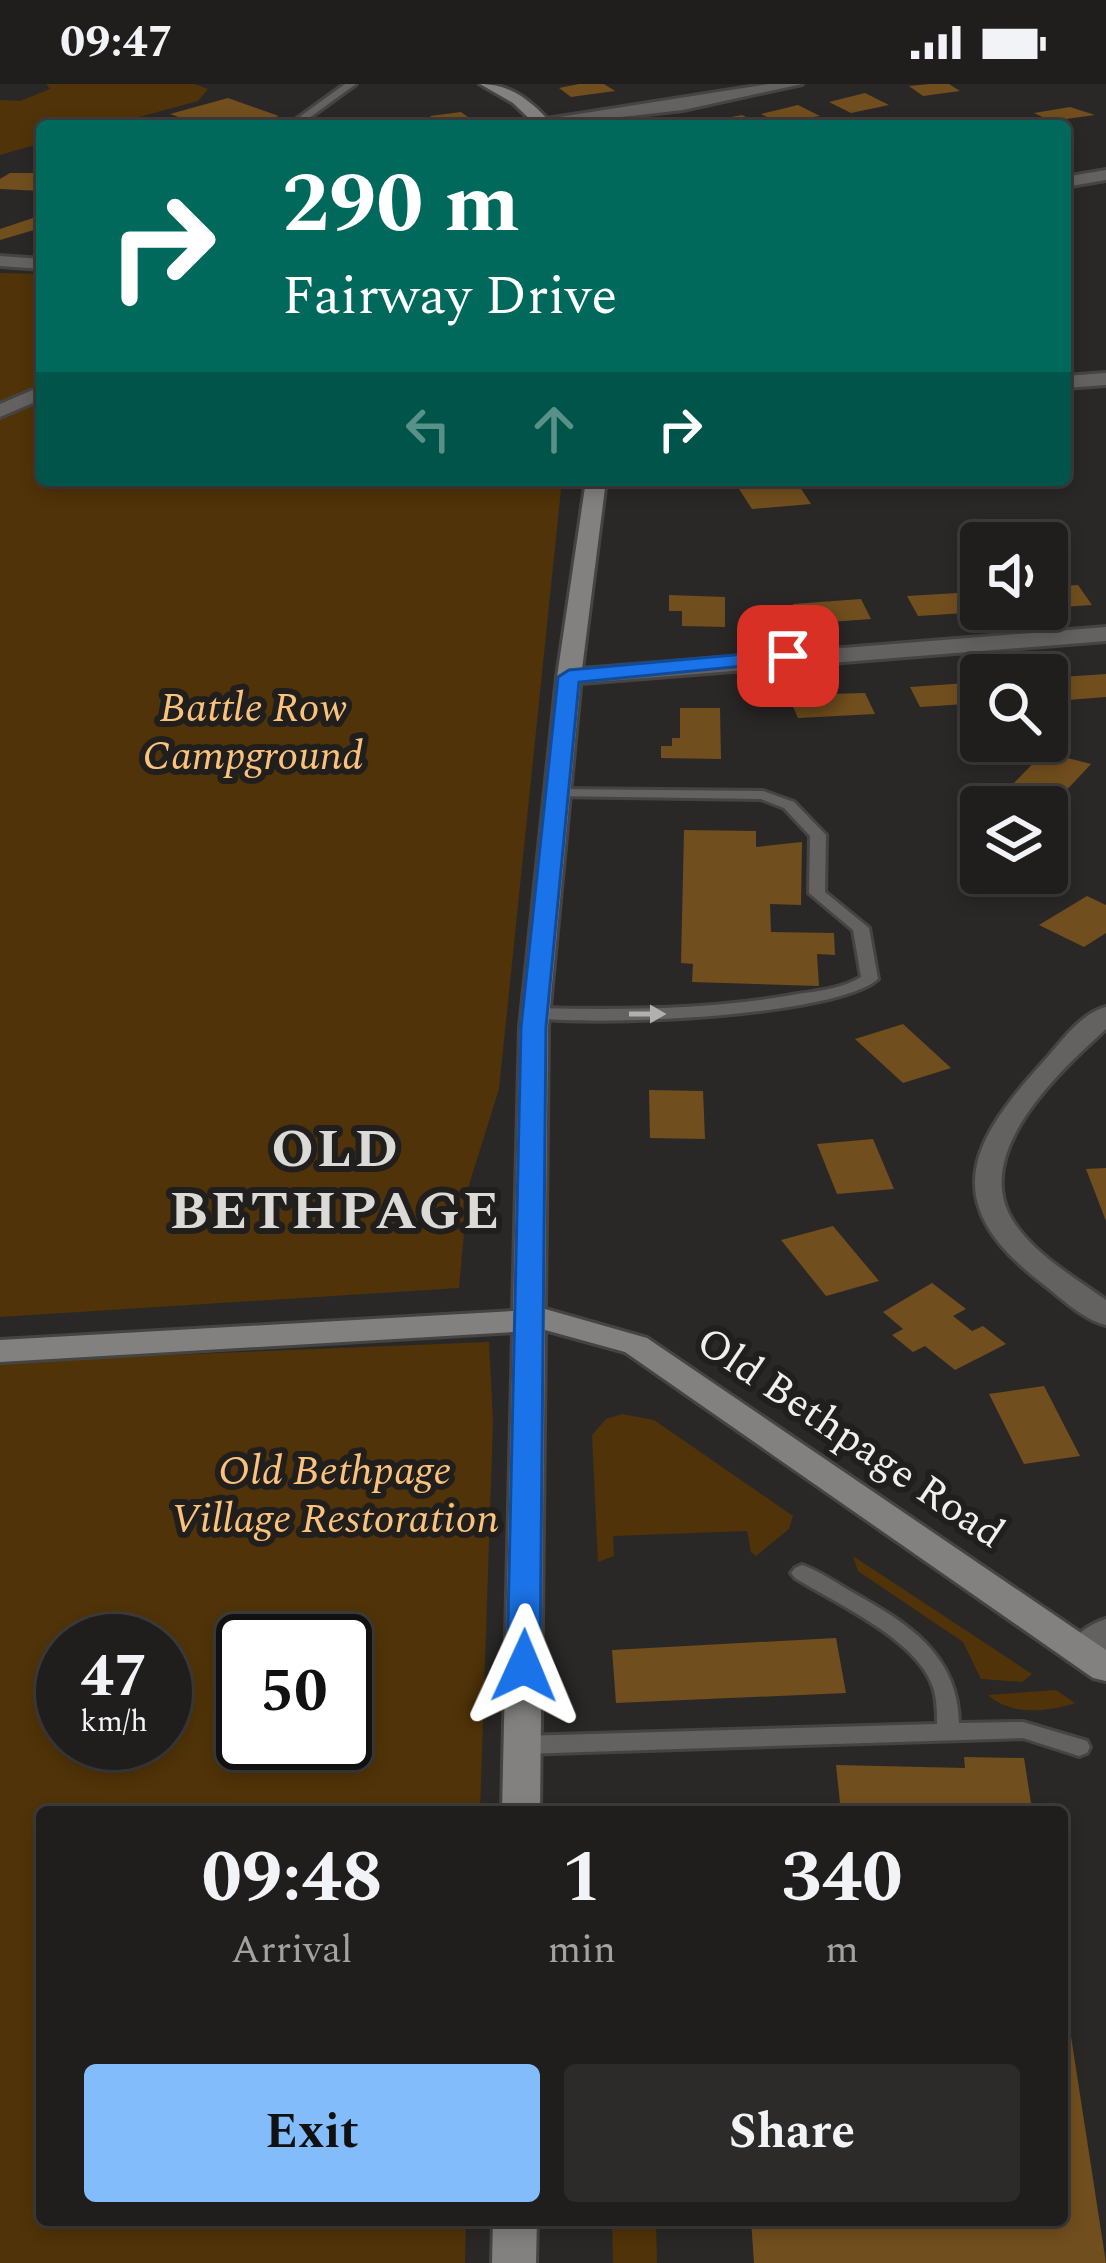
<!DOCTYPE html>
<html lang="en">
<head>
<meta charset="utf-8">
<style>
  body { margin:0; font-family:Spectral,serif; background:#2d2b29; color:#f1f3f6; height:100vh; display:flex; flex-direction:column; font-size:45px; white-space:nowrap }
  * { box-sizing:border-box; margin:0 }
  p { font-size:39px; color:#a2a2a3 }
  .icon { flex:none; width:66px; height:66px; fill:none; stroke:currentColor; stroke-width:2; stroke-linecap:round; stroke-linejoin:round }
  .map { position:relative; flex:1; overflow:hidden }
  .sheet { position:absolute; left:36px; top:1722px; width:1032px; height:420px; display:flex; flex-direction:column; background:#201e1c; border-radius:12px; box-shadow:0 6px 18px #0003,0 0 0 3px #3d3c3b }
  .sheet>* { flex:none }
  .banner { position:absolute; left:36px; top:36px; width:1035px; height:366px; border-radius:12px; box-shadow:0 6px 18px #0003,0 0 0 3px #3d3c3b; background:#00695c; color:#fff; overflow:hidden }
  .tools { position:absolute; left:960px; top:438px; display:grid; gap:24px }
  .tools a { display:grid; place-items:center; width:108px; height:108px; border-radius:12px; background:#201e1c; box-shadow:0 6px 18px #0003,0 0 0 3px #3d3c3b; font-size:60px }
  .speed { position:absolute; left:36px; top:1530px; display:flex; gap:24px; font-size:60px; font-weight:700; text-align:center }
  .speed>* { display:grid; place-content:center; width:156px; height:156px; border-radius:50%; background:#201e1c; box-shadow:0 6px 18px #0003,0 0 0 3px #3d3c3b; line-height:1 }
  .speed small { font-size:30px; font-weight:400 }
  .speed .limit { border:6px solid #111; border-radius:18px; background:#fff; color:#111 }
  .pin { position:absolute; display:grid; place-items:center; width:102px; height:102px; color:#fff; margin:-51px; border-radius:24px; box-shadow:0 6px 18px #0006 }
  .me { position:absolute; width:132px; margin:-66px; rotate:1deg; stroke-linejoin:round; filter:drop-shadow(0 0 9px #0008) }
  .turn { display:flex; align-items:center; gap:42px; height:252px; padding:0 48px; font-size:54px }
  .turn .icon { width:156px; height:156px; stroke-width:2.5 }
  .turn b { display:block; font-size:84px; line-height:102px }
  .lanes { display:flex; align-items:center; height:114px; padding:0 48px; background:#0003; justify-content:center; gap:60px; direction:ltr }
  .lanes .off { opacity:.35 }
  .eta { display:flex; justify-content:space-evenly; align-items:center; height:204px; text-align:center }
  .eta b { font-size:72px; font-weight:700; line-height:84px }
  .primary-button { display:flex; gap:24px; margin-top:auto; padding:24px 48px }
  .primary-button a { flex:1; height:138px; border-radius:12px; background:#83bcfa; color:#111; font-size:48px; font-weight:700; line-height:138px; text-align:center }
  .primary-button a+a { background:#2d2b29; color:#f1f3f6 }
  .status { display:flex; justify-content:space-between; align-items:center; height:84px; padding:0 60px; background:#201e1c; direction:ltr }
  .status svg { height:33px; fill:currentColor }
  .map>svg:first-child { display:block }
</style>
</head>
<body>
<div class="status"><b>09:47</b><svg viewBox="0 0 49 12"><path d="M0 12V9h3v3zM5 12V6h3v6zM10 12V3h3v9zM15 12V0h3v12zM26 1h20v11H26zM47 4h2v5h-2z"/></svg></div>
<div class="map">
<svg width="1106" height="2179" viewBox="0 0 1106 2179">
  <rect width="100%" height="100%" fill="#2a2826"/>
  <g fill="#503308" fill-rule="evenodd">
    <path d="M46,0H194L208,5L198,17L106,42H42V59L0,71V16L20,17L50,5Z"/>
    <path d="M0,189L42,190V396H562L499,1005L468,1104L459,1204L0,1233Z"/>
    <path d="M489,1258L493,1337L480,1728H42V2136H466L465,2179H0V1278ZM63,1557H165V1659H63ZM243,1557H345V1659H243Z"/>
    <path d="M622,1330L654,1336L793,1432L789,1445L756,1472L751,1468L747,1447L613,1452L614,1472L598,1478L592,1351L606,1335Z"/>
    <path d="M853,1472L1032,1590L1022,1598L981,1595L963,1558L858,1487Z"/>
    <path d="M1056,1606L1075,1619C1048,1628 1011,1632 988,1611Z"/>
    <path d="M612,2136H656L657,2179H613Z"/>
  </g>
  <g fill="#714e1d">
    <path d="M579,0H604L615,7L571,13L559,4Z"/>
    <path d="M930,0H949L960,7L923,12L909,2Z"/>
    <path d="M865,9L889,21L851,29L829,18Z"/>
    <path d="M228,14L279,32L242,42H204L170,30Z"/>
    <path d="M798,21L820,32L777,38L761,30Z"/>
    <path d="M1070,23L1095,31L1051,37L1034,29Z"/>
    <path d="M461,28L480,42H442L430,32Z"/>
    <path d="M742,31L758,39L711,42L704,38Z"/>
    <path d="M10,89H42V107L0,105V95Z"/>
    <path d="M33,134L42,137L38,143L41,144L0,156V145Z"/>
    <path d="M798,400L811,420L752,425L739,405Z"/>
    <path d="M1078,501L1092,521L1047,524V503Z"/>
    <path d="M974,508L981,528L918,532L907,512Z"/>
    <path d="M669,511L725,513V543L682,542V527H669Z"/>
    <path d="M861,515L871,535L802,540L793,520Z"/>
    <path d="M1106,590V613L1055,617L1047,602V594Z"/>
    <path d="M981,598V619L920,623L910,603Z"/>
    <path d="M865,609L875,630L798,634L788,611Z"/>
    <path d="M680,624H720L721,675L661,674V662H672V654H680Z"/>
    <path d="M1044,668L1091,680L1061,712L1014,699Z"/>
    <path d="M684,746L756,747V763L802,758L801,821L770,820L771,848L834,849L835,871L817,870L819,902L692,898L693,880L681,879Z"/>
    <path d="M1087,812L1106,821V849L1084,863L1039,841Z"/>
    <path d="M903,940L951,984L903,999L855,955Z"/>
    <path d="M649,1006L703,1007L705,1055L650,1054Z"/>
    <path d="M873,1055L894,1105L837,1110L817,1060Z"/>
    <path d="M1106,1084V1137L1086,1085Z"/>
    <path d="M833,1142L879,1197L826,1212L781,1156Z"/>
    <path d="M932,1199L966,1225L953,1232L972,1247L983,1242L1006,1260L955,1286L925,1262L913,1268L892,1251L903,1245L883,1228Z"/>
    <path d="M1044,1302L1080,1372L1024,1380L989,1310Z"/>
    <path d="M836,1554L846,1609L616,1619L612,1566Z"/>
    <path d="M964,1673L1024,1674L1031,1719H1038L1039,1728H841L836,1681L965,1684Z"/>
    <path d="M1062,1894L1106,2179H754L751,2136H1062Z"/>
  </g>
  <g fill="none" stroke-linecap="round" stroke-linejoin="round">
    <g stroke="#464442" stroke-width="6">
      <g id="service">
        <path d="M345,0H356L298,42H287Z"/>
        <path d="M557,705L763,707L794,718L826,751L825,808L869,844L878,895C835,933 590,943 529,933L527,929L529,925L535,924C623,926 711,926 798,910C820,907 843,904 861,893L853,846L809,809L810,752L784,724L761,715L552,712L550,709Z"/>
        <path d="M802,1481C820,1487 836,1499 852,1508C907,1539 958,1570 959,1639L1023,1638L1087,1657L1090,1663L1087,1669L1079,1672L1023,1654L522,1670L514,1667L511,1661L514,1655L522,1652L937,1640C937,1628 937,1615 933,1603C917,1555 835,1519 795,1494L791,1489L795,1484Z"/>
      </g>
    </g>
    <g stroke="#464442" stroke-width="6">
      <g id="minor">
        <path d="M769,0H802L683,26L542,42L534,37Z"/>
        <path d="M1106,86V96L1065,103V93Z"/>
        <path d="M0,172L42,175V185L0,182Z"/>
        <path d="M1106,289V301L1065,304V292Z"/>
        <path d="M42,302V315L0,333V320Z"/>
        <path d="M1106,543V557L569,600L557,593L569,586Z"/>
        <path d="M1106,923V945C1062,985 976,1063 1009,1130C1028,1167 1074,1193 1106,1216V1241C1081,1235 1058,1211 1038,1196C937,1117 971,1057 1045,976C1061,958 1081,929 1106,923Z"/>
        <path d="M1106,1535V1568L1082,1581L1069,1577L1064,1568C1073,1552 1089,1540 1106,1535Z"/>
      </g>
    </g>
    <g stroke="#464442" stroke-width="6">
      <g id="secondary">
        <path d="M480,0C513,0 533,19 554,42H537L513,19Z"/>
        <path d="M586,396H606L581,593L548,943L545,1225L647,1254L1106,1566V1597L1093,1594L625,1268L545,1246L540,1728H502L513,1248L0,1278V1256L513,1227L520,943L557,593Z"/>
        <path d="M493,2136H537L536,2179H492Z"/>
      </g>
    </g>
    <use href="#service" fill="#636260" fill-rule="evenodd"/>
    <use href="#minor" fill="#636260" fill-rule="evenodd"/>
    <use href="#secondary" fill="#838180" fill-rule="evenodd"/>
  </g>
  <defs><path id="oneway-solid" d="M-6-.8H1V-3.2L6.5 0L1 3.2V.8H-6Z" transform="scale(3)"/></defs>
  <use fill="#b1b0ae" href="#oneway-solid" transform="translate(647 930)"/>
  <path fill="#1a73e8" stroke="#114b97" stroke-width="3" d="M788,566L796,568V577L579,598L546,943L540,1582L535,1591H512L507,1582L521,943L558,593L569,586Z"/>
  <g text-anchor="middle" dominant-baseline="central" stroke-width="12" stroke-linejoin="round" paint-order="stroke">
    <g font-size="42" font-style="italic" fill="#fbc27b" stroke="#211f1d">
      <text x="253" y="624">Battle Row<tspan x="253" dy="48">Campground</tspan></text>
      <text x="335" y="1387">Old Bethpage<tspan x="335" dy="48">Village Restoration</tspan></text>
    </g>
    <g font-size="42" fill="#f0efed" stroke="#211f1d">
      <text transform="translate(850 1354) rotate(34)">Old Bethpage Road</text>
    </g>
    <g font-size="54" font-weight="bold" letter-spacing="3" fill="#dcdad7" stroke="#211f1d">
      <text x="336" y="1066">OLD<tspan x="336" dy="62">BETHPAGE</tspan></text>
    </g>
  </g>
</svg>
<div class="tools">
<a><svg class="icon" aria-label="sound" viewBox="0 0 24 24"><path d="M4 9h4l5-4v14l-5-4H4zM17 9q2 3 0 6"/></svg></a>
<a><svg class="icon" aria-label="search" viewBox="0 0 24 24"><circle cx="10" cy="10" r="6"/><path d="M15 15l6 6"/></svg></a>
<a><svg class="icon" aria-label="layers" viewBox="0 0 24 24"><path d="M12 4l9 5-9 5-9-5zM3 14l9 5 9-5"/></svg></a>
</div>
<div class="speed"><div>47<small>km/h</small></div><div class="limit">50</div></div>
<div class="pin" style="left:788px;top:572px;background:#d93025"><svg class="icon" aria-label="arrive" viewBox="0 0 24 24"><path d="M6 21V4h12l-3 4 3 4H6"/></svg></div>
<svg class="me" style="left:524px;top:1582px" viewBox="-20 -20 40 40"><path d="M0-17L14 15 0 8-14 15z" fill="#1a73e8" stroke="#fff" stroke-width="4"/></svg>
<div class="banner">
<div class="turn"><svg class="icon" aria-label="right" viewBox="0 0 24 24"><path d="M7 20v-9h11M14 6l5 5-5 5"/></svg><div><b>290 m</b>Fairway Drive</div></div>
<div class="lanes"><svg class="icon off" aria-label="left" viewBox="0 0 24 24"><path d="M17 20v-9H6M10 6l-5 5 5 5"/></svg><svg class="icon off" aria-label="ahead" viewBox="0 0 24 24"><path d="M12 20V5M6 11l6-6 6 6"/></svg><svg class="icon" aria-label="right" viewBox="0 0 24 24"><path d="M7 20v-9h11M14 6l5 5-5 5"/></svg></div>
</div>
<section class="sheet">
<div class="eta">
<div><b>09:48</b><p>Arrival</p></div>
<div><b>1</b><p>min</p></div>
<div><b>340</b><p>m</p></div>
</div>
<div class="primary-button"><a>Exit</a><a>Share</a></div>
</section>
</div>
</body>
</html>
